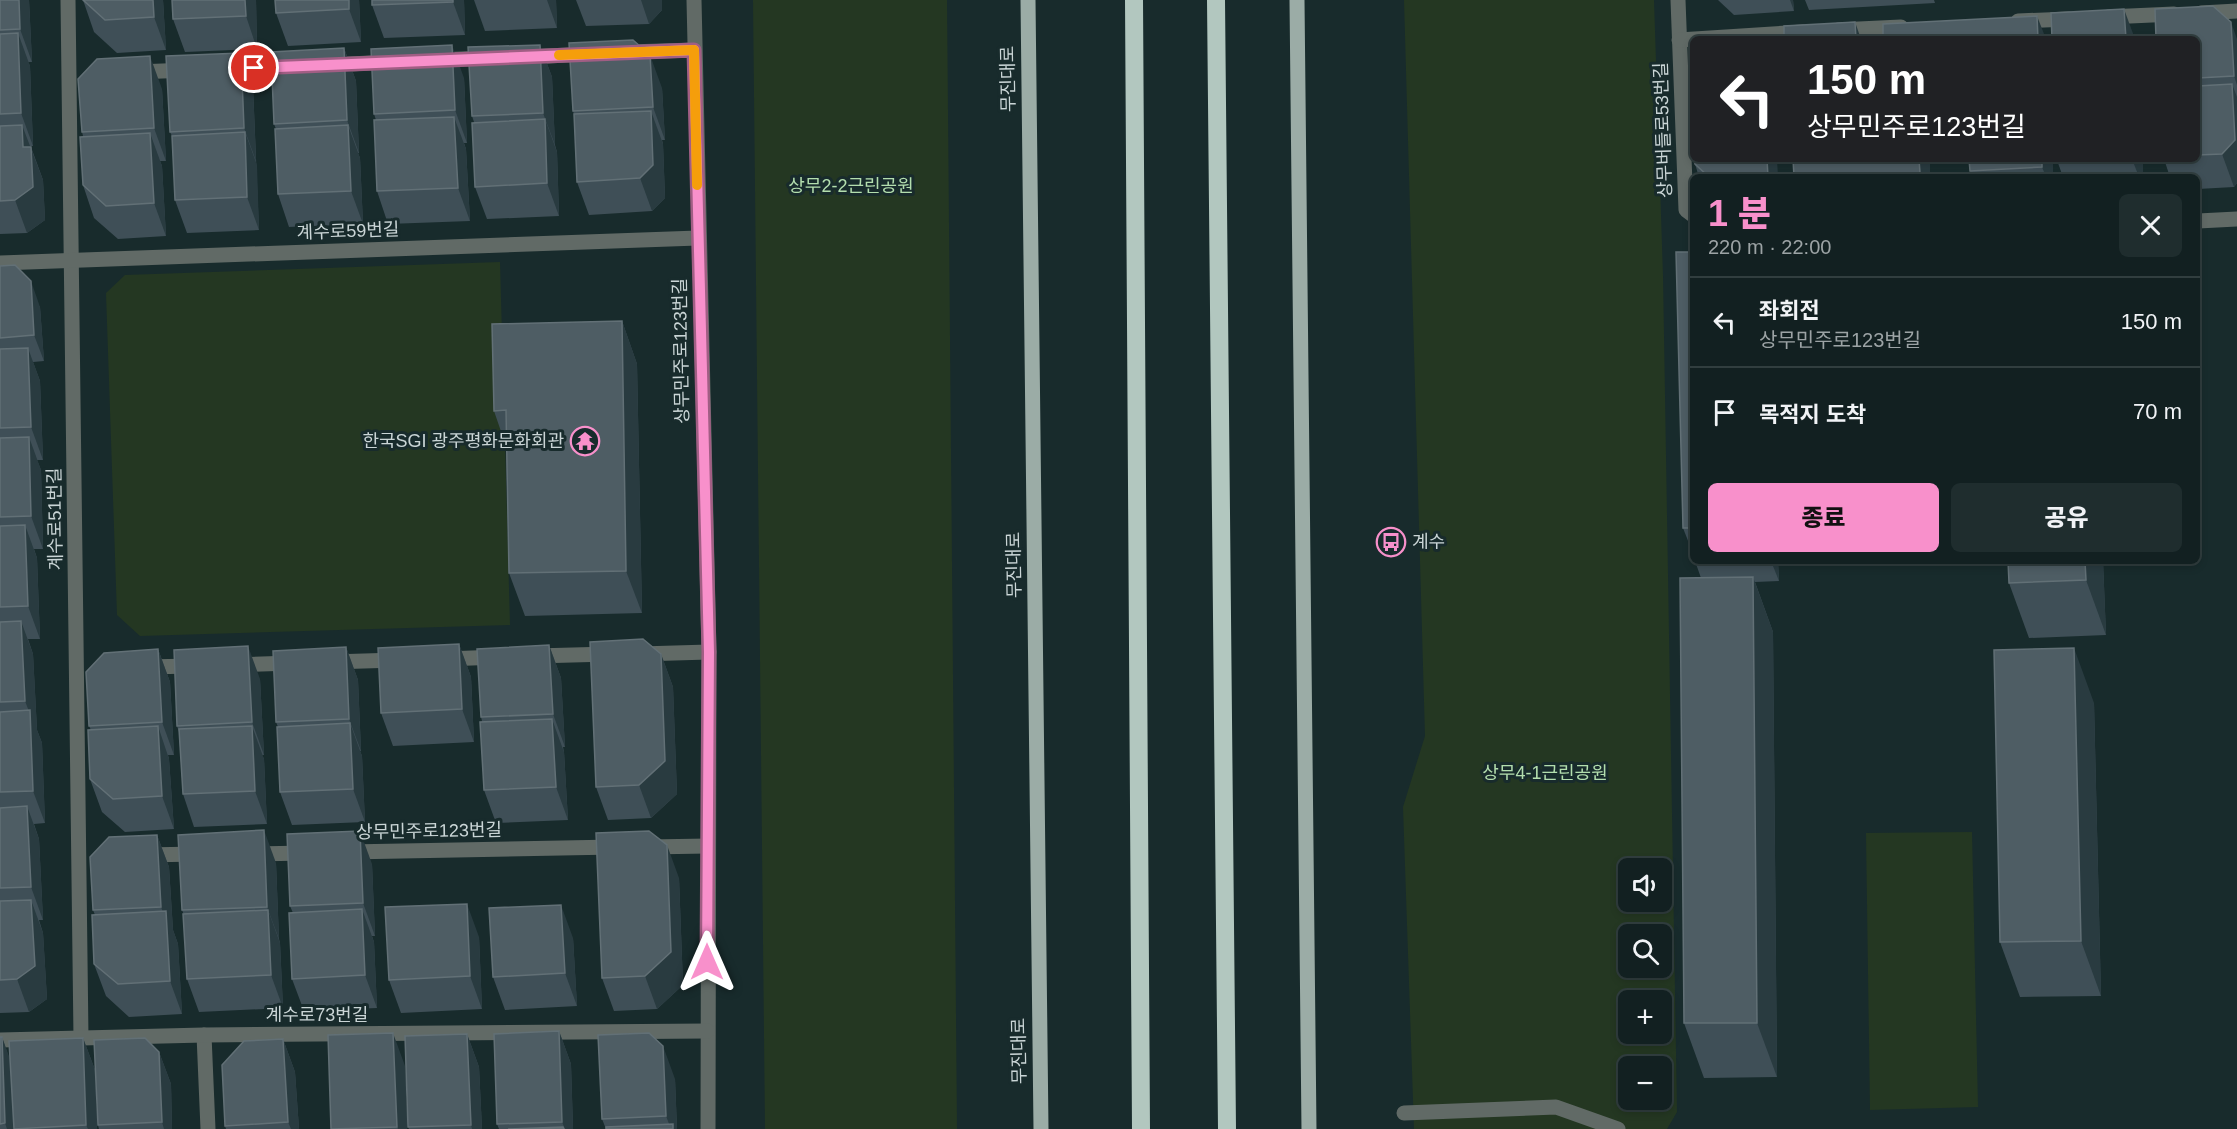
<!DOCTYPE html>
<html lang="ko">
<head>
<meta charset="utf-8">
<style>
  body { margin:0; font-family:Helvetica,"Noto Sans KR",sans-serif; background:#1f2d2e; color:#f1f3f6; height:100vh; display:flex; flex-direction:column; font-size:22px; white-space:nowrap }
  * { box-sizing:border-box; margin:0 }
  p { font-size:20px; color:#9ca3a5 }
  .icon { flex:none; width:33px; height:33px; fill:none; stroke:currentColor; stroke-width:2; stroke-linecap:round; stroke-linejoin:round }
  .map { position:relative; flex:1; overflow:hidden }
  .panel { position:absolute; left:1690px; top:174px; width:510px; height:390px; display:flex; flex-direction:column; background:#122021; border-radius:9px; box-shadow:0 3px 9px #0003,0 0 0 2px #313e3f }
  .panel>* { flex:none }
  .hud { position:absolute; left:1690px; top:36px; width:510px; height:126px; border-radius:9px; box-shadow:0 3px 9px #0003,0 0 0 2px #313e3f; background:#202124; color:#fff; overflow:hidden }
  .tools { position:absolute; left:1618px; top:858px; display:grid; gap:12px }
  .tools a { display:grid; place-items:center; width:54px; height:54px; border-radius:9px; background:#122021; box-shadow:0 3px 9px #0003,0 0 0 2px #313e3f; font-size:30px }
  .pin { position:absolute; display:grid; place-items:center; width:51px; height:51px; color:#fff; margin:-26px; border:3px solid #fff; border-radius:50%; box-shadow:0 2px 6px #0007 }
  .me { position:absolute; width:66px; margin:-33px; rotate:0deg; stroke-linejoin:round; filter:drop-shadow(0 0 4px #0008) }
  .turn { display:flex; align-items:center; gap:21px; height:126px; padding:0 18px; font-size:27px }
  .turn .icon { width:78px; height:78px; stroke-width:2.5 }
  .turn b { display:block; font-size:42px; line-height:51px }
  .round { display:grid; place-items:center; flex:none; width:63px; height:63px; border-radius:9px; background:#1f2d2e }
  .overview { display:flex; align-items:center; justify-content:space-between; height:102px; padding:0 18px }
  h1 { font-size:36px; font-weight:800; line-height:45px; color:#f890cb }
  .action { display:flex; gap:12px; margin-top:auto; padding:12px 18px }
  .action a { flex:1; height:69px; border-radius:9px; background:#f890cb; color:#111; font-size:24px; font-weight:800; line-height:69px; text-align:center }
  .action a+a { background:#1f2d2e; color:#f1f3f6 }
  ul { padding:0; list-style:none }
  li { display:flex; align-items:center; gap:18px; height:90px; padding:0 18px; border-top:2px solid #313e3f }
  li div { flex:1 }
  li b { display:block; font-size:22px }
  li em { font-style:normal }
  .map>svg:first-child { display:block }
</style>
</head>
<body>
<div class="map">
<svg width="2237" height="1129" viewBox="0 0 2237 1129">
  <rect width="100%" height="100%" fill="#182b2c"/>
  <g fill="#243722" fill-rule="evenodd">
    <path d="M753,0H947L957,1129H765Z"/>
    <path d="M1404,0H1654L1663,276L1677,1112L1667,1129H1414L1403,807L1425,736ZM1629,868H1662V902H1629ZM1629,934H1662V968H1629ZM1629,1000H1662V1034H1629ZM1629,1066H1662V1100H1629Z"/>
    <path d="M500,262L510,625L140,636L117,615L106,293L125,275Z"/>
    <path d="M1972,832L1978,1107L1870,1110L1866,833Z"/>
  </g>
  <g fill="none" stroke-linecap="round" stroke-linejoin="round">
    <g stroke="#616a66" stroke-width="15">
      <path d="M68,0L81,1038"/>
      <path d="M694,0L709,652L708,1129"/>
      <path d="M1678,0L1686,210L1694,216"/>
      <path d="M2201,13L2237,11"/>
      <path d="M2108,17L2174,14"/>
      <path d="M2018,21L2069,19"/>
      <path d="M1838,30L1901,27"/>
      <path d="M1679,40L1803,32"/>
      <path d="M628,52L694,50"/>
      <path d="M526,57L589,54"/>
      <path d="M436,60L487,58"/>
      <path d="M328,65L391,62"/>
      <path d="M227,69L293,66"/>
      <path d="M137,72L188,70"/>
      <path d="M2198,221L2237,219"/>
      <path d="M0,263L698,238"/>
      <path d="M640,654L709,652"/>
      <path d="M535,656L610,654"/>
      <path d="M445,659L499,657"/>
      <path d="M331,662L397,660"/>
      <path d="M235,665L292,663"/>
      <path d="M145,667L193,666"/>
      <path d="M648,847L708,846"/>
      <path d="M348,852L615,847"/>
      <path d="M252,854L306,853"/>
      <path d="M144,855L198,854"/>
      <path d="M204,1035L208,1129"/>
      <path d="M0,1040L204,1035L707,1031"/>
      <path d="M1404,1113L1556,1107L1618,1129"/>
    </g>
    <g stroke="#9baca6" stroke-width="15">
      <path d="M1028,0L1041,1129"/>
      <path d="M1297,0L1309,1129"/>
    </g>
    <g stroke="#b2c7bf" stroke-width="18">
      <path d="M1134,0L1141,1129"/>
      <path d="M1216,0L1227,1129"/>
    </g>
  </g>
  <g fill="#3f4f57">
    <path d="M0,0H29L32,62H28L30,66L33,146H30L31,147L43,180L45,220L27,233L0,234Z"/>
    <path d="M83,0H163L166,50L117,53L94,32Z"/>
    <path d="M172,0H256L257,49L185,52L173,19Z"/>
    <path d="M275,0H359L361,42L288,46L276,13Z"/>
    <path d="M464,0L465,35L384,38L372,5Z"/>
    <path d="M474,0H556L557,28L485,31Z"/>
    <path d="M576,0H662V10L649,24L586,26Z"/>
    <path d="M1718,0H1793L1794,11L1734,15Z"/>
    <path d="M1805,0H1934L1935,3L1809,10Z"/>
    <path d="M2198,39H2237V183L2234,187L2198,189V177H2170L2164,159H2198Z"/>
    <path d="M540,45L552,77L555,145L557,152L559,216L487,219L475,187L474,122L472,116Z"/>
    <path d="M344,48L356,81L359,153H358L360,158L363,224L289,227L278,194L276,129L274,124Z"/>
    <path d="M464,78L467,143H464L466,149L470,221L388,224L377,191L376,120L374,114Z"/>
    <path d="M253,86L259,230L187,233L175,200L172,136L170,132Z"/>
    <path d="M662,88L665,140H662L663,144L665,198L652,211L589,215L577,182L574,114L573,111Z"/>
    <path d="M162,89L166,161H160L162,166L166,236L118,239L94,218L83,185V136L82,132Z"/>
    <path d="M1793,159H1930V177H1794Z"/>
    <path d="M2053,159V177H1972L1970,171Z"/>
    <path d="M2143,159V177H2063L2058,163Z"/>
    <path d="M1695,164L1778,177H1699Z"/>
    <path d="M1694,252V556L1683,528Z"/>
    <path d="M0,266L40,307L44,361L33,362L40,381L43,460H37L41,470L43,549H34L37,558L40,639H28L33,654L37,730L42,743L45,823L34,824L39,839L43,920H39L43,933L47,999L29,1012L0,1013Z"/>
    <path d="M622,321L637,364L642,613L525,616L509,573L506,446L494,411Z"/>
    <path d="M1695,561H1778L1779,581L1755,582L1773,632L1777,1077L1704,1078L1684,1023L1701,578Z"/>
    <path d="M2008,561H2103L2106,635L2029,638L2009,583Z"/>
    <path d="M459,644L471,677L474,742L393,746L381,713Z"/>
    <path d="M549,645L561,678L565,747H563L564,752L568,820L496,823L484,790L482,721L481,717Z"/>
    <path d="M346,647L358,680L361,751H360L362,756L365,822L292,825L280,792L278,727L276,722Z"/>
    <path d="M158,649L170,682L174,755H168L169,759L174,829L125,832L102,812L90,779L91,730L89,726Z"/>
    <path d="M661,654L673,687L677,794L651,818L608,820L596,787Z"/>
    <path d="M260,679L264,755H262L264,759L267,824L194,827L183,794L179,732L177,726Z"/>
    <path d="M2094,703L2101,996L2020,997L2000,942Z"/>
    <path d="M157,835L169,867L173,930L178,944L182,1014L129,1017L106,996L94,964L95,915L93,910Z"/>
    <path d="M276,863L279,939L280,943L283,1008L199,1012L187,979L184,915L182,910Z"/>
    <path d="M372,864L375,936H372L374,942L377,1008L304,1011L292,979L293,913L290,906Z"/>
    <path d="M679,878L683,985L657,1009L614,1011L602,978Z"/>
    <path d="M479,937L482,1009L401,1013L389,980Z"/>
    <path d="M573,938L577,1006L505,1010L493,977Z"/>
    <path d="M559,1031L571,1064L573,1129H499L497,1124Z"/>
    <path d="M467,1034L479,1067L482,1129H409L408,1127Z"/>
    <path d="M0,1037H2L10,1061L83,1038L95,1070L97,1129H0Z"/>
    <path d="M283,1039L295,1072L299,1129H226L225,1126Z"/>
    <path d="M159,1052L171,1084L172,1129H99L98,1125Z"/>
    <path d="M405,1066L407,1129H331Z"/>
    <path d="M675,1079L677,1129H606L602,1119Z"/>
  </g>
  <g fill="#293b40">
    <path d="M19,0H29L32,62L20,29Z"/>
    <path d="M153,0H163L166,50L154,17Z"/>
    <path d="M245,0H256L257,49L246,16Z"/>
    <path d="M349,0H359L361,42L349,9Z"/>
    <path d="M453,0H464L465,35L453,2Z"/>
    <path d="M547,0H556L557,28Z"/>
    <path d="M641,0H662V10L649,24Z"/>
    <path d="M1790,0H1793L1794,11Z"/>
    <path d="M2124,9L2135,39H2126Z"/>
    <path d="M2037,16L2046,39H2038Z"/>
    <path d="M1855,22L1861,39H1856Z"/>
    <path d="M2231,22L2237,39V85L2234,76Z"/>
    <path d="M18,33L30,66L33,146L21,113Z"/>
    <path d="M452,45L464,78L467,143L455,110Z"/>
    <path d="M540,45L552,77L555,145L543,113Z"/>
    <path d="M344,48L356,81L359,153L347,120Z"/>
    <path d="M241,53L253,86L256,161L244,128Z"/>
    <path d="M650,55L662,88L665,140L653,107Z"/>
    <path d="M150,56L162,89L166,161L154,128Z"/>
    <path d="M2232,84L2237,97V183L2234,187L2222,154Z"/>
    <path d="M651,111L663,144L665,198L652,211L640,178Z"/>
    <path d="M454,117L466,149L470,221L458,188Z"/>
    <path d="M545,119L557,152L559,216L547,183Z"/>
    <path d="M22,125L43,180L45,220L27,233L15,200L23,147Z"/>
    <path d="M348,125L360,158L363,224L351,191Z"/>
    <path d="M245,132L257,165L259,230L247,197Z"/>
    <path d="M150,133L162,166L166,236L154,203Z"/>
    <path d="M1767,159H1777L1778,177H1768Z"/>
    <path d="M1919,159H1930V177H1922L1920,173Z"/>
    <path d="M2042,159H2053V177H2046L2042,167Z"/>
    <path d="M2132,159H2143V177H2139Z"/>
    <path d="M31,281L40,307L44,361L34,335Z"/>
    <path d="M622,321L637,364L642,613L626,571Z"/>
    <path d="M28,348L40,381L43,460L31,427Z"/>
    <path d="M29,437L41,470L43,549L31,516Z"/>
    <path d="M25,525L37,558L40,639L28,606Z"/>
    <path d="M1771,561H1778L1779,581Z"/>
    <path d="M2085,561H2103L2106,635L2086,580Z"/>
    <path d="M1753,577L1773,632L1777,1077L1757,1023Z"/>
    <path d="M21,621L33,654L37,730L42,743L45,823L33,791L30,714L25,701Z"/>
    <path d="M459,644L471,677L474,742L462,709Z"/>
    <path d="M549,645L561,678L565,747L553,714Z"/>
    <path d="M248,646L260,679L264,755L252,722Z"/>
    <path d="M346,647L358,680L361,751L349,719Z"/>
    <path d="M2074,648L2094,703L2101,996L2081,941Z"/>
    <path d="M158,649L170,682L174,755L162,722Z"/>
    <path d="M661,654L673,687L677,794L651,818L639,785Z"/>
    <path d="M552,719L564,752L568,820L556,787Z"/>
    <path d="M350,723L362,756L365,822L353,789Z"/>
    <path d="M158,726L169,759L174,829L162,796Z"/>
    <path d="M252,726L264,759L267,824L255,791Z"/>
    <path d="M27,806L39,839L43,920L31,887Z"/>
    <path d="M264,830L276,863L279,939L267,907Z"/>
    <path d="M360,831L372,864L375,936L363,903Z"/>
    <path d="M157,835L169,867L173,930L178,944L182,1014L170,981L166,920L161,907Z"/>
    <path d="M667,845L679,878L683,985L657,1009L645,976Z"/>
    <path d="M31,900L43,933L47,999L29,1012L17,979Z"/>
    <path d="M467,904L479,937L482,1009L470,976Z"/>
    <path d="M561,905L573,938L577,1006L565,973Z"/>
    <path d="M362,909L374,942L377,1008L365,975Z"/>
    <path d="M268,910L280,943L283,1008L271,975Z"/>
    <path d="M559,1031L571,1064L573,1129H565L562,1122Z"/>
    <path d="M393,1033L405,1066L407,1129H398L397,1127Z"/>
    <path d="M467,1034L479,1067L482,1129H472L471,1125Z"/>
    <path d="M2,1037L14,1070L16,1129H7L5,1123Z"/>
    <path d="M83,1038L95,1070L97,1129H88L86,1125Z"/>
    <path d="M283,1039L295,1072L299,1129H291L288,1122Z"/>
    <path d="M663,1046L675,1079L677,1129H671L666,1116Z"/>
    <path d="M159,1052L171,1084L172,1129H164L162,1122Z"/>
  </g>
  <g fill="#4e5d64" stroke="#627076" stroke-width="1.5">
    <path d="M0,0H19L20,29L0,30Z"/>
    <path d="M83,0H153L154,17L105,20Z"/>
    <path d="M172,0H245L246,16L173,19Z"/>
    <path d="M275,0H349V9L276,13Z"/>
    <path d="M372,0H453V2L372,5Z"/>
    <path d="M2213,6L2231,22L2234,76L2198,78V39H2156L2155,9Z"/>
    <path d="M2124,9L2126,39H2052L2051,13Z"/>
    <path d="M2037,16L2038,39H1883V24Z"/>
    <path d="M1855,22L1856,39H1784V26Z"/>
    <path d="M18,33L21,113L0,114V34Z"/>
    <path d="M1761,37V39H1733Z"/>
    <path d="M633,40L650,55L653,107L573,111L569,43Z"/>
    <path d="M452,45L455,110L374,114L371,49Z"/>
    <path d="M540,45L543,113L472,116L468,47Z"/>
    <path d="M344,48L347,120L274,124L271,52Z"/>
    <path d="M241,53L244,128L170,132L166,56Z"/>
    <path d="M150,56L154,128L82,132L78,79L97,59Z"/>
    <path d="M1694,59V81L1692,61Z"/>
    <path d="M2232,84L2235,140L2222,154L2198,155V86Z"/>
    <path d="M651,111L653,165L640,178L577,182L574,114Z"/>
    <path d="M1692,114H1694V144Z"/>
    <path d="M454,117L458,188L377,191L374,120Z"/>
    <path d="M545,119L547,183L475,187L472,123Z"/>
    <path d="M22,125L23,147H31L33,187L15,200L0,201V126Z"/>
    <path d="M348,125L351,191L278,194L275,129Z"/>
    <path d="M245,132L247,197L175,200L172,136Z"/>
    <path d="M150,133L154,203L106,206L83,185L80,137Z"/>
    <path d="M1694,159H1767L1768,177H1709L1695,164Z"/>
    <path d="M1793,159H1919L1920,173L1835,177H1794Z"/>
    <path d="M1969,159H2042V167L1970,171Z"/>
    <path d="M2057,159H2132V160L2058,163Z"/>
    <path d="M1676,252H1694V528H1683Z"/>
    <path d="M15,265L31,281L34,335L0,338V266Z"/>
    <path d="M622,321L626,571L509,573L506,410L494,411L492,324Z"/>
    <path d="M28,348L31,427L0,428V349Z"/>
    <path d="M29,437L31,516L0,517V438Z"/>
    <path d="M25,525L28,606L0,607V526Z"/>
    <path d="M2008,561H2085L2086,580L2009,583Z"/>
    <path d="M1753,577L1757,1023H1684L1680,578Z"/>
    <path d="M21,621L25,701L0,702V622Z"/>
    <path d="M643,639L661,654L665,761L639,785L596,787L590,642Z"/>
    <path d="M459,644L462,709L381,713L378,648Z"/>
    <path d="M549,645L553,714L481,717L477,649Z"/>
    <path d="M248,646L252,722L177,726L174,650Z"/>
    <path d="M346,647L349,719L276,722L273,651Z"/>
    <path d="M2074,648L2081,941L2000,942L1994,650Z"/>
    <path d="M158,649L162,722L89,726L86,672L104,653Z"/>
    <path d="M30,710L33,791L0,792V712Z"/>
    <path d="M552,719L556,787L484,790L480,722Z"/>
    <path d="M350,723L353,789L280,792L277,727Z"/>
    <path d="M158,726L162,796L113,799L90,779L88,730Z"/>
    <path d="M252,726L255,791L183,794L179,729Z"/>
    <path d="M27,806L31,887L0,888V808Z"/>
    <path d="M264,830L267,907L182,910L178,835Z"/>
    <path d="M360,831L363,903L290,906L287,834Z"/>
    <path d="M649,831L667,845L671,952L645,976L602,978L596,833Z"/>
    <path d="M157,835L161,907L93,910L90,857L109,837Z"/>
    <path d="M31,900L35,966L17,979L0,980V901Z"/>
    <path d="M467,904L470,976L389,980L385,907Z"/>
    <path d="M561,905L565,973L493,977L489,908Z"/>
    <path d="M362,909L365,975L292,979L289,913Z"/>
    <path d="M268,910L271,975L187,979L183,914Z"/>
    <path d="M166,911L170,981L118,984L94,964L92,915Z"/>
    <path d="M559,1031L562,1122L497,1124L494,1034Z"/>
    <path d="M393,1033L397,1127L331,1129L328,1035Z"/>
    <path d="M649,1033L663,1046L666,1116L602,1119L598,1035Z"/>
    <path d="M467,1034L471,1125L408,1127L405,1036Z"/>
    <path d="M0,1037H2L5,1123L0,1124Z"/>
    <path d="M83,1038L86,1125L14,1129L9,1041Z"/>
    <path d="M145,1038L159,1052L162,1122L98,1125L94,1040Z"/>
    <path d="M283,1039L288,1122L225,1126L222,1065L244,1041Z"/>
    <path d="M673,1124V1129H606V1127Z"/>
    <path d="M563,1127L564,1129H508Z"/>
  </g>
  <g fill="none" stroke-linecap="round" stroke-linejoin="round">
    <g stroke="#a15e84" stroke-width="15">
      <path id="route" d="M254,68L694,50L709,652L707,962"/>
    </g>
    <use href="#route" stroke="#f890cb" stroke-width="10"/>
    <path stroke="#f59e0b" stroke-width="10" d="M559,55L694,50L697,185"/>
  </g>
  <defs>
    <g id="temple-ring" transform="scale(1.5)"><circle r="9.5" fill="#182b2c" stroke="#f890cb" stroke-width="1.5"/><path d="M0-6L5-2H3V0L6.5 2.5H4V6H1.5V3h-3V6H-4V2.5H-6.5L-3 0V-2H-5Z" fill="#f890cb"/></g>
    <g id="bus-ring" transform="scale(1.5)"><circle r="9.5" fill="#182b2c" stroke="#f890cb" stroke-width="1.5"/><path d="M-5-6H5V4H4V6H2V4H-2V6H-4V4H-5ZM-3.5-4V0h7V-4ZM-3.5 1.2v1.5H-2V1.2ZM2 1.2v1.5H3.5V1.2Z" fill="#f890cb"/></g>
  </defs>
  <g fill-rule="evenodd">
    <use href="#temple-ring" x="585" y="441"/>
    <use href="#bus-ring" x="1391" y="542"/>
  </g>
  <g text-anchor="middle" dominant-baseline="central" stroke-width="6" stroke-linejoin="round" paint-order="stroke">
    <g font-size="18" fill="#cad5d6" stroke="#182b2c">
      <text transform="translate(1008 79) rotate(-91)">무진대로</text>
      <text transform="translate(1663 130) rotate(-92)">상무버들로53번길</text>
      <text transform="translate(348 231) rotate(-2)">계수로59번길</text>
      <text transform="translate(681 351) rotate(-91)">상무민주로123번길</text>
      <text transform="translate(55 519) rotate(-91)">계수로51번길</text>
      <text transform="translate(1014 565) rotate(-91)">무진대로</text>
      <text transform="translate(429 831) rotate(-1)">상무민주로123번길</text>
      <text x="317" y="1015">계수로73번길</text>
      <text transform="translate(1019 1051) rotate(-91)">무진대로</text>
    </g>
    <g font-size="18" fill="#b3deae" stroke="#182b2c">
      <text x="851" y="186">상무2-2근린공원</text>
      <text x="1545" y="773">상무4-1근린공원</text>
    </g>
    <g font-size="18" fill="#cad5d6" stroke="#182b2c" text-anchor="end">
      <text x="564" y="441">한국SGI 광주평화문화회관</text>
      <text x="1412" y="542" text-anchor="start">계수</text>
    </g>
  </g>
</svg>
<div class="tools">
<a><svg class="icon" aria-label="sound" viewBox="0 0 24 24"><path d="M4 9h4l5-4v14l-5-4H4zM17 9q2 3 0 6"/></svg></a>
<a><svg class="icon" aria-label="search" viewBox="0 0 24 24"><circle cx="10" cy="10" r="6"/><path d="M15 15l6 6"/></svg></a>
<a>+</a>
<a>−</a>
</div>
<div class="pin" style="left:254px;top:68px;background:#d93025"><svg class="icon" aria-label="arrive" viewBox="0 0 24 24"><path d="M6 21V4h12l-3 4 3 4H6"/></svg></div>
<svg class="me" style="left:707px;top:962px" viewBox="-20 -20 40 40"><path d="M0-17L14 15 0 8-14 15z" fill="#f890cb" stroke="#fff" stroke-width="4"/></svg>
<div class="hud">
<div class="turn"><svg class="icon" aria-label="left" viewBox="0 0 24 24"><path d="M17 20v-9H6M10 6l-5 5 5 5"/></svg><div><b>150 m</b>상무민주로123번길</div></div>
</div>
<section class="panel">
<div class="overview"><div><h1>1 분</h1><p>220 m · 22:00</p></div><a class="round"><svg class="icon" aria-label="close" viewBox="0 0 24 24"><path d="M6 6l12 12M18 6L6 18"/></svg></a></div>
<ul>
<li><svg class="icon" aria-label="left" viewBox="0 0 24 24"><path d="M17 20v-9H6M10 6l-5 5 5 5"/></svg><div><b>좌회전</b><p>상무민주로123번길</p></div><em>150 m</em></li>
<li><svg class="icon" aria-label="arrive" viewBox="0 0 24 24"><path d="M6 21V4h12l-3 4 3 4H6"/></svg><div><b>목적지 도착</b></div><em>70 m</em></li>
</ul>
<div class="action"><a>종료</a><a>공유</a></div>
</section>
</div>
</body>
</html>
